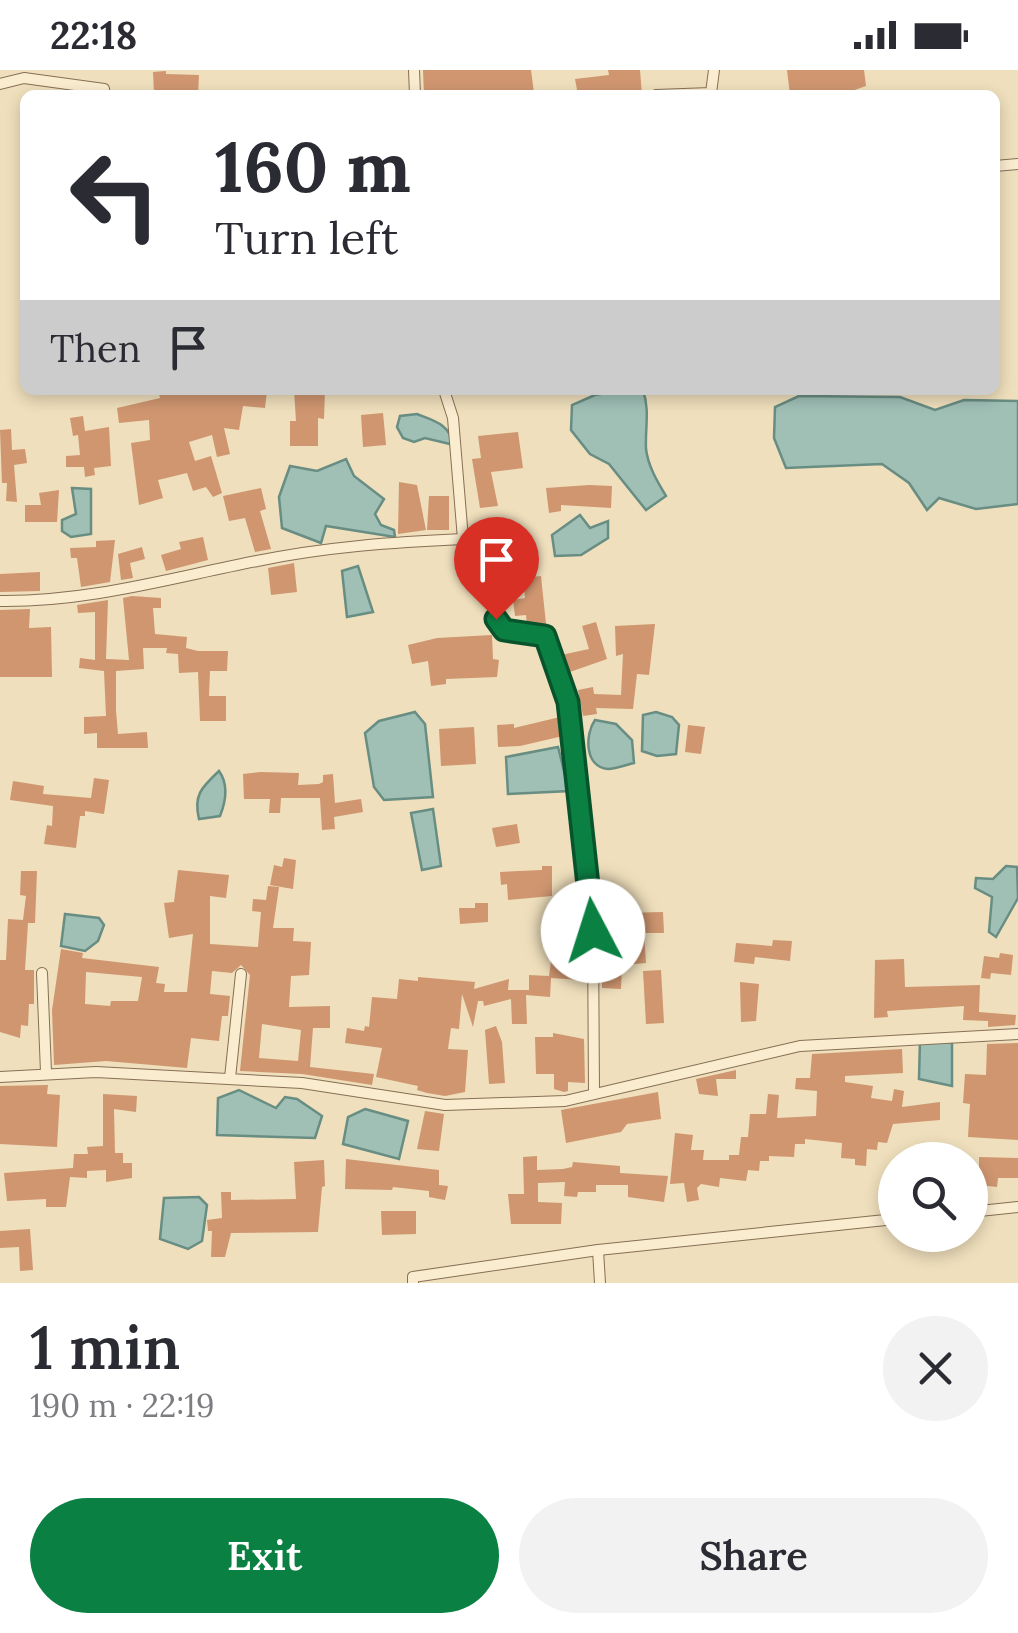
<!DOCTYPE html>
<html lang="en">
<head>
<meta charset="utf-8">
<style>
  body { margin:0; font-family:Lora,serif; background:#f2f2f3; color:#2b2b33; height:100vh; display:flex; flex-direction:column; font-size:38px; white-space:nowrap }
  * { box-sizing:border-box; margin:0 }
  p { font-size:32px; color:#7c7c81 }
  .icon { flex:none; width:55px; height:55px; fill:none; stroke:currentColor; stroke-width:2; stroke-linecap:round; stroke-linejoin:round }
  .map { position:relative; height:1213px; overflow:hidden }
  .side { display:flex; flex-direction:column; background:#fff; flex:1 }
  .side>* { flex:none }
  .hud { position:absolute; left:20px; top:20px; width:980px; height:305px; border-radius:15px; box-shadow:0 5px 15px #0003; background:#fff; color:#2b2b33; overflow:hidden }
  .tools { position:absolute; left:878px; top:1072px; display:grid; gap:20px }
  .tools a { display:grid; place-items:center; width:110px; height:110px; border-radius:50%; background:#fff; box-shadow:0 5px 15px #0003; font-size:50px }
  .pin { position:absolute; display:grid; place-items:center; width:85px; height:85px; color:#fff; margin:-102px -42px; border-radius:50% 50% 50% 0; rotate:-45deg; box-shadow:0 0 10px #0007 }
  .pin .icon { rotate:45deg }
  .me { position:absolute; width:110px; margin:-55px; rotate:355deg; stroke-linejoin:round; filter:drop-shadow(0 0 8px #0008) }
  .turn { display:flex; align-items:center; gap:35px; height:210px; padding:0 30px; font-size:45px }
  .turn .icon { width:130px; height:130px; stroke-width:2.5 }
  .turn b { display:block; font-size:70px; line-height:85px }
  .then { display:flex; align-items:center; height:95px; padding:0 30px; background:#0003; gap:20px; font-size:38px }
  .round { display:grid; place-items:center; flex:none; width:105px; height:105px; border-radius:52px; background:#f2f2f3 }
  .summary { display:flex; align-items:center; justify-content:space-between; height:170px; padding:0 30px }
  h1 { font-size:60px; font-weight:600; line-height:75px }
  .primary-button { display:flex; gap:20px; margin-top:auto; padding:20px 30px }
  .primary-button a { flex:1; height:115px; border-radius:60px; background:#0b8043; color:#fff; font-size:40px; font-weight:600; line-height:115px; text-align:center }
  .primary-button a+a { background:#f2f2f3; color:#2b2b33 }
  .status { display:flex; justify-content:space-between; align-items:center; height:70px; padding:0 50px; background:#fff; direction:ltr }
  .status svg { height:28px; fill:currentColor }
  .map>svg:first-child { display:block }
</style>
</head>
<body>
<div class="status"><b>22:18</b><svg viewBox="0 0 49 12"><path d="M0 12V9h3v3zM5 12V6h3v6zM10 12V3h3v9zM15 12V0h3v12zM26 1h20v11H26zM47 4h2v5h-2z"/></svg></div>
<div class="map">
<svg width="1018" height="1213" viewBox="0 0 1018 1213">
  <rect width="100%" height="100%" fill="#efdfbc"/>
  <g fill="#a0c0b6" stroke="#688d83" stroke-width="2.5">
    <path d="M622,320H643C650,341 645,357 646,379C648,396 657,411 666,426L646,440L609,394L590,384L571,360L572,335L595,325Z"/>
    <path d="M799,326L900,327L935,340L964,330L1018,331V434L976,439L939,428L927,440L909,413L882,394L786,398L774,368L775,337Z"/>
    <path d="M417,344C435,351 449,354 454,375L425,368L414,372L403,368L397,357L400,346Z"/>
    <path d="M346,389L354,406L384,429L375,444L381,455L394,460L395,467L326,456L321,473L282,458L279,427L290,396L317,401Z"/>
    <path d="M72,418L91,419V464L71,467L62,461V450L76,444Z"/>
    <path d="M580,445L590,458L608,451V468L581,485L555,486L552,465Z"/>
    <path d="M358,496L373,542L347,547L342,501Z"/>
    <path d="M415,642L425,654L433,727L384,730L374,717L365,663L379,651Z"/>
    <path d="M656,642L672,647L679,655L676,684L657,686L642,681L643,645Z"/>
    <path d="M595,650L616,654L632,670L634,693C626,695 615,699 608,699C584,697 585,664 595,650Z"/>
    <path d="M558,677L569,721L508,724L506,687Z"/>
    <path d="M219,701C229,715 226,731 220,746L199,749C193,725 202,717 219,701Z"/>
    <path d="M433,739L441,796L422,800L411,743Z"/>
    <path d="M1006,796L1017,797L1018,828L996,867L989,862L992,827L975,818L976,808L993,809Z"/>
    <path d="M65,844L99,848L104,855L98,871L85,881L61,876Z"/>
    <path d="M952,969V1016L919,1009L920,970Z"/>
    <path d="M239,1020L276,1038L285,1027L297,1029L322,1046L315,1068L217,1065L218,1028Z"/>
    <path d="M365,1039L408,1051L399,1089L343,1074L348,1047Z"/>
    <path d="M199,1127L207,1135L202,1171L188,1179L160,1169L164,1128Z"/>
  </g>
  <g fill="#cf9670" fill-rule="evenodd">
    <path d="M423,0H531L534,23L424,25Z"/>
    <path d="M608,0H640L642,25H578L575,9L609,5Z"/>
    <path d="M787,0H864L866,16L840,25H790Z"/>
    <path d="M166,1V4L199,5L198,25L154,24L153,2Z"/>
    <path d="M158,320L267,321L265,338L243,336L239,360L224,358L230,384L217,387L212,365L189,372L195,391L211,386L222,423L213,427L206,417L193,421L187,403L158,410L163,428L139,435L131,373L150,370L149,350L119,353L117,338L160,328Z"/>
    <path d="M294,320H325L324,349L318,348V376H290V351H296Z"/>
    <path d="M383,343L386,375L363,377L361,345Z"/>
    <path d="M83,346L85,361L109,357L111,396L94,398L95,405L85,407L84,397H66V386L80,385L78,365L73,366L70,348Z"/>
    <path d="M11,359L12,380L25,379L27,393L14,395L17,432L6,431L7,413H2L0,360Z"/>
    <path d="M518,362L523,398L491,402L498,436L480,438L472,389L481,388L478,366Z"/>
    <path d="M399,412L417,415L426,460L398,464Z"/>
    <path d="M589,415L612,416L611,438L561,435V441L549,443L546,418Z"/>
    <path d="M261,418L266,439L260,441L271,479L255,482L245,448L229,451L223,426Z"/>
    <path d="M59,420L57,452H25V435H41L39,423Z"/>
    <path d="M429,426H449V460H427Z"/>
    <path d="M203,467L208,490L166,501L161,485L181,479L179,472Z"/>
    <path d="M115,470L110,512L81,517L77,488H71L70,478L96,477V471Z"/>
    <path d="M142,477L145,489L130,493L133,508L121,510L118,484Z"/>
    <path d="M294,493L297,522L271,525L268,498Z"/>
    <path d="M40,502V521L0,522V504Z"/>
    <path d="M541,506L546,554L527,555L526,545L515,546L513,530L525,528L523,508Z"/>
    <path d="M132,526L161,528V538H153L155,564L187,567L186,578L198,581H228L227,601H210L209,626H226V651H200L198,602L179,603L178,584L166,583L167,578H143L144,599L116,601V641L118,664L147,662L148,678H97V663L84,664V647L106,646L104,601L79,598L80,588L95,590V542L78,543L77,535L108,530L106,589L129,590L123,528Z"/>
    <path d="M30,539L29,558L51,557L52,607H0V540Z"/>
    <path d="M596,552L607,589L567,603L561,585L589,579L582,556Z"/>
    <path d="M655,554L649,605L637,604L633,639L596,638L597,644L583,646L578,620L593,617L594,624L621,625L623,584L616,586L615,556Z"/>
    <path d="M492,565L493,589L499,590L497,607L446,609V614L431,616L428,591L412,594L408,575L437,568Z"/>
    <path d="M560,647L563,666L520,676L498,677L497,655L514,654V658Z"/>
    <path d="M688,655L705,657L701,684L685,682Z"/>
    <path d="M474,657L476,694L441,696L439,659Z"/>
    <path d="M260,702L299,703L298,715L319,714L323,712V705L333,704L335,733L361,729L363,742L334,747L335,759L322,760L320,728H281L280,743H269L270,729H244L243,704Z"/>
    <path d="M94,708L109,710L104,744L85,741V746H80L76,778L44,774L47,755L52,756L53,736L10,730L13,711L44,716L43,724L91,728Z"/>
    <path d="M517,754L520,773L496,777L492,758Z"/>
    <path d="M284,788L296,790L293,819L270,815L274,795L282,797Z"/>
    <path d="M542,796H552V826L508,830L507,814L501,815L500,802L542,800Z"/>
    <path d="M178,800L229,805L226,828L210,826V874L258,877L261,842L252,841L253,829L266,830L268,816L279,817L273,858H294L293,871L311,872L309,905L291,906L289,937L330,936V958H313L310,997L374,1004L372,1015L302,1004L240,1001L250,905L241,895L232,903L212,901L210,924L230,926L228,946H222L219,971L191,968L187,998L106,991L54,995L52,940L61,879L83,883L82,888L159,897L156,913L165,914L164,922H187L193,864L169,868L164,833L174,832ZM86,902L142,907L138,931H111L110,936L85,934ZM262,954L301,960L298,991L259,988Z"/>
    <path d="M21,801H37L35,853H28L25,900H34V934H29L28,956L21,955L20,968L0,962V890H6L8,849L23,850L26,826L20,825Z"/>
    <path d="M475,833H488V852L460,854L459,838H475Z"/>
    <path d="M663,842L664,863H644L646,893L623,895V843Z"/>
    <path d="M556,855L584,856L582,910L551,908L550,927L526,925L527,954H512L511,929L484,936L483,931H478L473,957L462,924L459,959L451,958L448,979L468,980L465,1022L445,1026L427,1023L417,1020L418,1016L376,1007L382,978L345,973L347,958L364,961L365,956L369,957L372,927L397,929L399,909L418,911V907L475,912L474,919L509,909L508,920H529V905L549,906Z"/>
    <path d="M773,870L792,871L790,891L755,887L754,894L734,892L736,873L772,876Z"/>
    <path d="M1000,883L1013,885L1011,905L991,903L990,909L981,908L984,886L999,888Z"/>
    <path d="M904,889L905,917L980,915L979,942L1016,945L1015,955L988,957V951L963,950L964,936L887,941L888,947L874,948L875,890Z"/>
    <path d="M602,895L622,897L621,919L602,918Z"/>
    <path d="M661,900L664,953L646,954L643,901Z"/>
    <path d="M740,912L759,914L756,951L741,952Z"/>
    <path d="M496,956L502,972L505,1013L489,1014L485,960Z"/>
    <path d="M553,963L584,969L585,1013L568,1012V1021L564,1022L554,1019V1004H536L535,967H553Z"/>
    <path d="M1018,973V1070L968,1067L970,1034L963,1033L965,1004L986,1005L987,974Z"/>
    <path d="M902,979L903,1003L845,1006V1012L873,1016L871,1028L892,1031L894,1019L904,1021L902,1037L940,1032V1050L893,1054L887,1073L878,1072L877,1080L867,1079L866,1096L855,1095V1089L841,1088L842,1073L805,1069V1074H795L794,1087L769,1086V1091H760L759,1101L748,1100L746,1111L720,1108L719,1117L701,1114L697,1118L699,1130L687,1132L684,1113L670,1114L675,1063L693,1065L691,1080H704L703,1090H729V1085H739L741,1067H748L750,1044H766L768,1024L779,1025L777,1048L816,1046L817,1021L795,1019L796,1008H810L812,984Z"/>
    <path d="M736,1000V1009H716L718,1026L699,1024L696,1009Z"/>
    <path d="M48,1015L47,1024L60,1025L57,1077L0,1074V1016Z"/>
    <path d="M658,1022L661,1049L627,1054L621,1062L566,1073L561,1040Z"/>
    <path d="M103,1024L137,1026L136,1042L114,1039L115,1083H123V1093H132V1108L106,1112V1100L87,1101V1108L70,1107L66,1137H46V1129L7,1131L4,1103L73,1098L74,1084H88L87,1077L103,1076Z"/>
    <path d="M425,1041L444,1044L439,1081L417,1079Z"/>
    <path d="M537,1086V1100L563,1099L572,1097L573,1092L620,1096V1103L668,1106L664,1132L628,1127V1115H596V1122H578L577,1127L564,1126L565,1112L538,1113V1132L562,1133L561,1154H511L508,1124H524L523,1087Z"/>
    <path d="M979,1087L1018,1088V1108H998L997,1117L970,1114V1098H979Z"/>
    <path d="M346,1089L439,1100V1115L448,1116L445,1130L429,1127V1121L393,1117L392,1120L345,1119Z"/>
    <path d="M324,1090L325,1116L322,1117L318,1162L231,1163L225,1187H211L212,1161H208L207,1150L222,1148L221,1122H231V1130L296,1129L294,1092Z"/>
    <path d="M381,1141H416V1164L382,1165Z"/>
    <path d="M30,1159L33,1200L20,1201L19,1177L0,1178V1161Z"/>
  </g>
  <g fill="none" stroke-linecap="round" stroke-linejoin="round">
    <g stroke="#876f55" stroke-width="12">
      <g id="street">
        <path d="M414,0L415,25"/>
        <path d="M0,14L24,8L104,19L105,25"/>
        <path d="M656,25L711,23L714,0"/>
        <path d="M995,96L1018,94"/>
        <path d="M444,320L453,348L463,469L504,560L545,566L568,632L578,698L593,861L594,1023"/>
        <path d="M0,531C89,532 170,508 257,491C325,477 394,472 463,469"/>
        <path d="M42,903L46,1002"/>
        <path d="M0,1007L96,1002L302,1013L445,1035L565,1031L800,976L1018,964"/>
        <path d="M230,1008L241,904"/>
        <path d="M970,1142L1018,1137"/>
        <path d="M598,1180L600,1213"/>
        <path d="M413,1213V1207L598,1180L895,1149"/>
      </g>
    </g>
    <use href="#street" stroke="#faeccf" stroke-width="10"/>
  </g>
  <g fill="none" stroke-linecap="round" stroke-linejoin="round">
    <g stroke="#07532c" stroke-width="25">
      <path id="route" d="M496,549L504,560L545,566L568,632L593,861"/>
    </g>
    <use href="#route" stroke="#0b8043" stroke-width="18"/>
  </g>
</svg>
<div class="tools">
<a><svg class="icon" aria-label="search" viewBox="0 0 24 24"><circle cx="10" cy="10" r="6"/><path d="M15 15l6 6"/></svg></a>
</div>
<div class="pin" style="left:496px;top:549px;background:#d93025"><svg class="icon" aria-label="arrive" viewBox="0 0 24 24"><path d="M6 21V4h12l-3 4 3 4H6"/></svg></div>
<svg class="me" style="left:593px;top:861px" viewBox="-20 -20 40 40"><circle r="19" fill="#fff"/><path d="M0-13L10 11 0 6-10 11z" fill="#0b8043"/></svg>
<div class="hud">
<div class="turn"><svg class="icon" aria-label="left" viewBox="0 0 24 24"><path d="M17 20v-9H6M10 6l-5 5 5 5"/></svg><div><b>160 m</b>Turn left</div></div>
<div class="then">Then<svg class="icon" aria-label="arrive" viewBox="0 0 24 24"><path d="M6 21V4h12l-3 4 3 4H6"/></svg></div>
</div>
</div>
<section class="side">
<div class="summary"><div><h1>1 min</h1><p>190 m · 22:19</p></div><a class="round"><svg class="icon" aria-label="close" viewBox="0 0 24 24"><path d="M6 6l12 12M18 6L6 18"/></svg></a></div>
<div class="primary-button"><a>Exit</a><a>Share</a></div>
</section>
</body>
</html>
